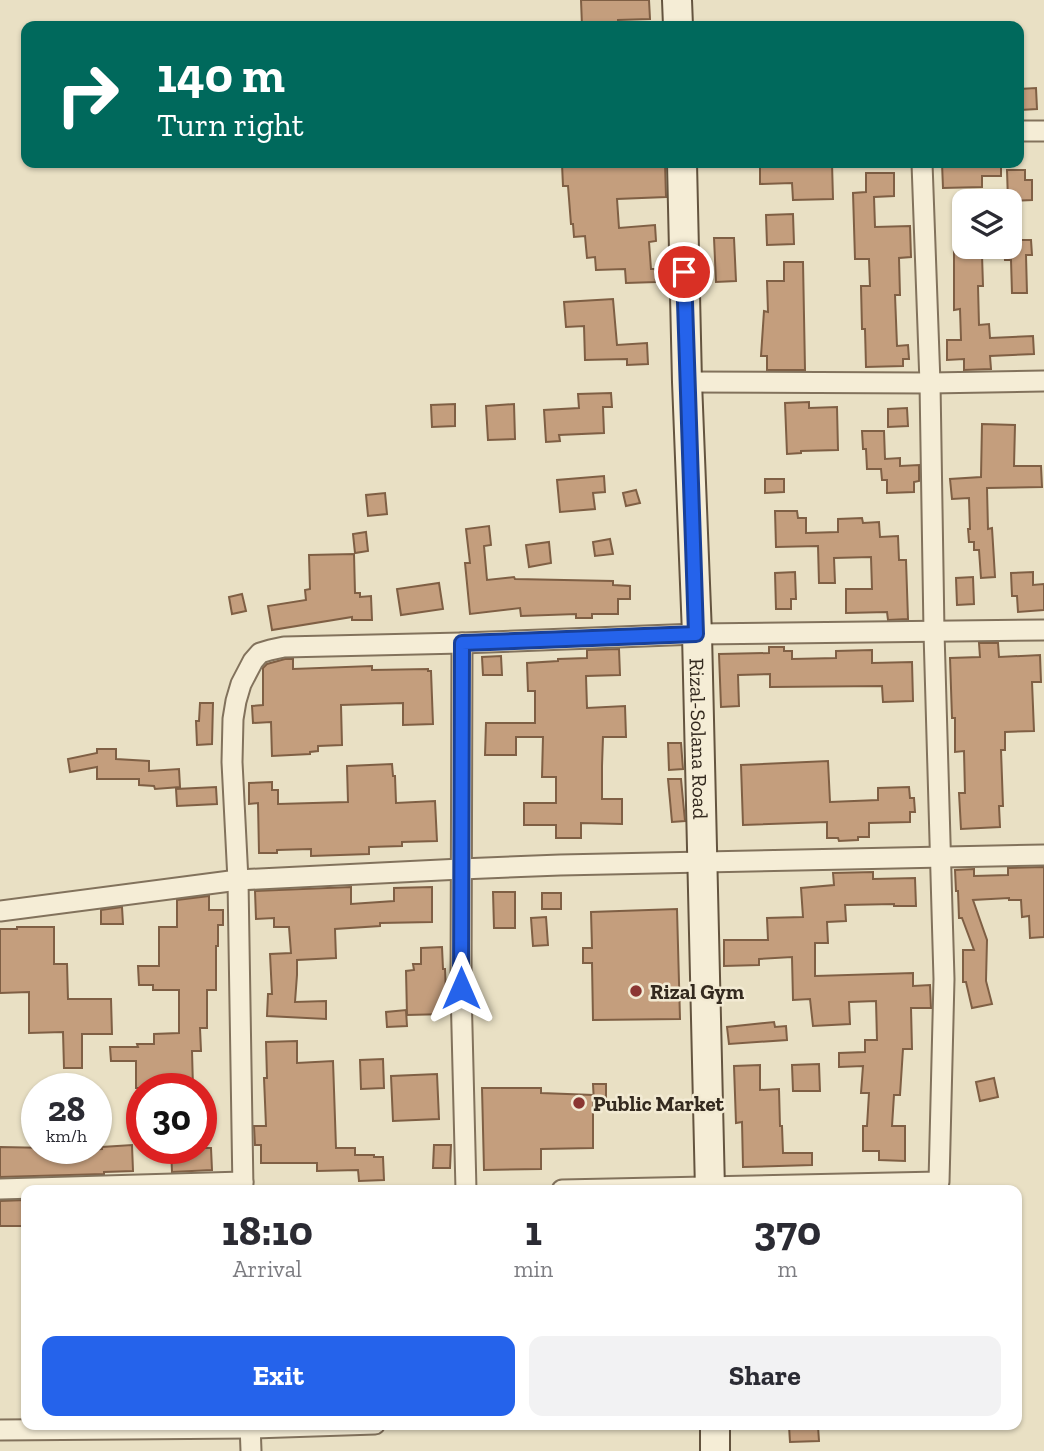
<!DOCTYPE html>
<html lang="en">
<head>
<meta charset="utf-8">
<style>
  body { margin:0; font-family:"Zilla Slab",serif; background:#f2f2f3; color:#2b2b33; height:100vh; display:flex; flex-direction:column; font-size:26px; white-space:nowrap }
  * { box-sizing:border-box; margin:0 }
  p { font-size:23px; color:#7c7c81 }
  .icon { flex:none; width:38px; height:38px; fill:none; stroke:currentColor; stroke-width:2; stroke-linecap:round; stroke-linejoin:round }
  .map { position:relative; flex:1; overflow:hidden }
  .sheet { position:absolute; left:21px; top:1185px; width:1001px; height:245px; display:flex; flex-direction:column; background:#fff; border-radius:14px; box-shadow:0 2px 5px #0004 }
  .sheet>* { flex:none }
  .top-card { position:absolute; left:21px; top:21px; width:1003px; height:147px; border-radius:14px; box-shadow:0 2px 5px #0004; background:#00695c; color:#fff; overflow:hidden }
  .fabs { position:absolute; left:952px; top:189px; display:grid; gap:14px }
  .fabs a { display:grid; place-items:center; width:70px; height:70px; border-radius:14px; background:#fff; box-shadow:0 2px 5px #0004; font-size:35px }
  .speed { position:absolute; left:21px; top:1073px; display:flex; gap:14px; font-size:35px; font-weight:700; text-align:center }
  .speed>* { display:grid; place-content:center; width:91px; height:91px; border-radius:50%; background:#fff; box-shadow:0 2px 5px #0004; line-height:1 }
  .speed small { font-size:18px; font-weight:400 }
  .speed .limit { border:10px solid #d22; background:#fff; color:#111 }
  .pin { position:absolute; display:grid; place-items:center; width:60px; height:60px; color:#fff; margin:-30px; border:4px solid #fff; border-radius:50%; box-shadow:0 2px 7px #0007 }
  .me { position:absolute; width:77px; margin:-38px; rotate:0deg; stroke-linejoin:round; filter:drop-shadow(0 0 5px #0008) }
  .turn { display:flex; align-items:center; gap:24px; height:147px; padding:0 21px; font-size:32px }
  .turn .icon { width:91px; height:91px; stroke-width:2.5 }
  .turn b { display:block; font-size:49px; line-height:60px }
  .eta { display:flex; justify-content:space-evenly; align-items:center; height:119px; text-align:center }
  .eta b { font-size:42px; font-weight:700; line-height:49px }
  .action { display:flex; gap:14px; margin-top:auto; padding:14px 21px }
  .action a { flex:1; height:80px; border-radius:14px; background:#2563eb; color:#fff; font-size:28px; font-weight:700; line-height:80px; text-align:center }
  .action a+a { background:#f2f2f3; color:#2b2b33 }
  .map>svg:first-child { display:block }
</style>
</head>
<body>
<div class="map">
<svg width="1044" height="1451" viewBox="0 0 1044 1451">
  <rect width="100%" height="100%" fill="#e9e0c4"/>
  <g fill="#c49e7d" stroke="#7f5f44" stroke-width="2">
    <path d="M581,0H649L650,19L618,20V23H613V26H582Z"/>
    <path d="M1036,88L1037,109L1020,110L1019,89Z"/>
    <path d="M581,163H665L666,197L617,199L619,228L655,225L656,241L649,242L651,269H655L656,282L626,283L625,269L596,270L595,257L587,258L585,236L574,237L573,224H571L568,186H563L562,164Z"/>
    <path d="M760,163H832L833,199L793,200L792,183L760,184Z"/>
    <path d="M942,163H1001V176H982V187L943,188Z"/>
    <path d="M1007,170H1025V180H1032V200L1008,201Z"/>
    <path d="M866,173H894V196L874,197L875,227L910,226L911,257L899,258L900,295H895L897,346L908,345L909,359H903V366L866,367L865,329H862L861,286H870L869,259H855L853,193L866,192Z"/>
    <path d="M793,214L794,244L767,245L766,215Z"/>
    <path d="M714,238H734L736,281L716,282Z"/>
    <path d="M1010,240H1031L1032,255H1026L1027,293H1012L1011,260H1005L1004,247H1010Z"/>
    <path d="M954,247H977V256L982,255L983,286H978L979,325L989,324L990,338L1033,336L1034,354L990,356L991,369L964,370V359L947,360V340H961L960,309L954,310Z"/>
    <path d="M784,262H803L805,370H767V356H761L764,311L768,312L767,281H784Z"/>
    <path d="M613,299L617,345L647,343L648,364L627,365V359L585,360L584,326L566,327L564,302Z"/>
    <path d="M611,393L612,407H603L604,433L559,435L560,441L546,442L544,410L579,408L578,394Z"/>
    <path d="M809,402V408L837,407L838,450L801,451V453L787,454L785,403Z"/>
    <path d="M455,404V426L432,427L431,405Z"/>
    <path d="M514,404L515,439L488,440L486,406Z"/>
    <path d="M907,408L908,426L888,427V409Z"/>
    <path d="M982,424L1015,425L1014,466H1041L1042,487L987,488L988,529L992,528L995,577L981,578L979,550H974V542H969L968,529H970L969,498L952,499L950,479L981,477Z"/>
    <path d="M862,431H884L885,459L900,458V466L919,465V481L914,482V492L887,493V480H882L881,469H867L866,449H863Z"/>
    <path d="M604,476L605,492L593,493L595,509L560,512L557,480Z"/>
    <path d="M765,479H784V492L765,493Z"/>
    <path d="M636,490L640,503L626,506L623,493Z"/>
    <path d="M385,493L387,514L368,516L366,495Z"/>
    <path d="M775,511H797L798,518H806V533L838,532V519L862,518L863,523L879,522L880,537L898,536L899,560H906L908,619L888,620L887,612L846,613V589H872L871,557L834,558L835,583H819L818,546L776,547Z"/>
    <path d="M489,526L491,545L484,546L487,580L514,577L515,579L613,581V585L630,586V599H618V614H592V618H576V614L521,616L520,608L470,614L465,563H470L466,529Z"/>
    <path d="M366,532L368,551L355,553L353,534Z"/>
    <path d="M610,539L613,554L595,556L593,542Z"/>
    <path d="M549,542L551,563L529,567L526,545Z"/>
    <path d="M354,554L355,593H360V597L371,596L372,620H352V617L272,630L268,606L306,600L305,590L310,589L309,555Z"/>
    <path d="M795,572L796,599H791V609H776L775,573Z"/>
    <path d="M1033,572V585L1044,584V610L1018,612L1017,596H1012L1011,573Z"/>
    <path d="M973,577L974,604L957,605L956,578Z"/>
    <path d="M439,583L443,609L401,615L397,589Z"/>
    <path d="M242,594L246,611L232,614L229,597Z"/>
    <path d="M979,643H998L999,657L1040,655L1041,682H1032L1034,731L1005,732V750H1001L1003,806H999L1000,827L961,829L959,793H965L964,751L955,752V718H952L950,658L980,657Z"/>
    <path d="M769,647H784V651H792V659L836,658V651L872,650V663L912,662L913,701L883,702L882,686L770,687V674L738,675L739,706L721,707L719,654L769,653Z"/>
    <path d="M619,649L620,675L586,676L587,708L625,706L626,737H603L602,766V799H622V824L581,823V838H556V825H524V803H556V777H542L543,737H516V755H485L486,723H535V691H528L527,663L558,661V659L587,658V650Z"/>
    <path d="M501,656L502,675H483L482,657Z"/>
    <path d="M285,659H293V669L372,666V670L428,669V671H431L433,724L403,725V703L341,705L342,745L318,746V751L310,752V754L272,756L271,722L253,723L252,706L263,705V668L267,664Z"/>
    <path d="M200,703H213L212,744L197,745L196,721H199Z"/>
    <path d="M668,743H681L683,769L669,770Z"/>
    <path d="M97,749H116V759L149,761V771L179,769L180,787L155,789L154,786L139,785V779H97V767L70,772L68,759L97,753Z"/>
    <path d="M828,761L830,802L878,800V788L909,787L910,798H914L915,812H910V822L869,823V837H858V840L839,841L838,838H827V822L743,825L741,765Z"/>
    <path d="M392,764L393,776H395L396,803L435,801L437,841L402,842V846L369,847V854L311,856V849L277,850V853H259L258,803L249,804V783L272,782V790H278V804L348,802L347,766Z"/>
    <path d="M668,779H681L685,821L672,822Z"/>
    <path d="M216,787L217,804L177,806L176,789Z"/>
    <path d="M1044,867V937L1030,938L1029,916L1022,917L1021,900H1009V898L973,900L987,940L986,981L992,1004L972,1008L966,982H963V950H974L962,918H959L958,891H956L955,870L974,869V876L1008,875V868Z"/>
    <path d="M873,872V879L915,878L916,906H894V904L845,905L846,921L827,922L828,943H815V976L913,973V986L930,985L931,1008H911L912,1049H903L900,1095H894L892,1126H905V1161L879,1160V1151H863V1126H867L869,1093H861L863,1066L839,1067V1053L865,1052V1040H877L876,1001L849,1002L850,1024L813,1026L810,999L793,1000L792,957L759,959V965L724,966V940H768L767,918L803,917L801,888L834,885L833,873Z"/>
    <path d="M351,887V904L394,901V888L432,887V922L380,923V926L335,929L336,958L297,960V975L295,1002L326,1001V1019L267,1016L268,994H272L270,954L291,953L289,927H274V918L256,919L255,891Z"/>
    <path d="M493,892H515V928H494Z"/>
    <rect x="542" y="893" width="19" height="16"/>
    <path d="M209,896V910H223V925H218V946H216V990H207V1028H200L201,1051H192L193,1088H136V1061H111L110,1047H138L137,1044H154V1034L179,1033V990H153V985H139L138,966H159V927H177V900Z"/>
    <path d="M122,907L123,924H101V910Z"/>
    <path d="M677,909L680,1019L593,1020L592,963H583V948H592L591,912Z"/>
    <path d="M546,917L548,945L533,946L531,918Z"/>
    <path d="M17,927H54V964H67L68,999H111L112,1034H82V1068H64L63,1032L29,1033V992L0,993V929H17Z"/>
    <path d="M442,947L443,969H445L447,1014L407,1015L406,971L414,970L413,964H421V948Z"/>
    <path d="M406,1010L407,1026L387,1027L386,1012Z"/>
    <path d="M774,1022L775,1027L786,1026L787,1040L729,1044L727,1027Z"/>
    <path d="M297,1041V1063L333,1061L336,1148H355V1155H374V1157H383L384,1180L359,1181L358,1170L317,1171V1163H261V1145H255L254,1126H266L264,1078H267L266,1042Z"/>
    <path d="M383,1059L384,1088L361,1089L360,1060Z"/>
    <path d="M819,1064L820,1091H793L792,1065Z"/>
    <path d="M760,1065V1090L779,1089L780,1126H782L783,1153H812V1165L743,1167L742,1122L736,1123L734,1066Z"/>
    <path d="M437,1074L439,1119L393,1121L391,1076Z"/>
    <path d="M994,1078L998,1097L980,1101L976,1082Z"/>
    <path d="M593,1084H606V1103H594Z"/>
    <path d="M482,1088H541V1093L593,1095V1148L541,1149V1169L484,1170Z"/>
    <path d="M132,1145L133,1171L104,1172V1174L0,1177V1147L49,1148V1152L102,1149V1147Z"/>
    <path d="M434,1145H451L450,1168H433Z"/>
    <path d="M171,1148H211L212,1170L172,1172Z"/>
    <path d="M26,1200V1226H0V1201Z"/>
    <path d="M789,1426H818L819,1441L790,1442Z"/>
  </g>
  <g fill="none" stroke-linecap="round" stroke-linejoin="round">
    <g stroke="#82725c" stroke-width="23">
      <g id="minor">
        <path d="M1018,131H1044"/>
        <path d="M687,382L930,383L1044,381"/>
        <path d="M462,643L461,988L466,1190"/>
        <path d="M0,911L238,880L461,869L560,865L1044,855"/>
        <path d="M0,1189L243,1182"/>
        <path d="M243,1190L238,880L232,762L233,719L236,701L241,684L253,661L260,653L270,650L284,647L462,643L697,634L1044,630"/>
        <path d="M562,1190L939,1182L944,979L934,632L930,383L922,163"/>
        <path d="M250,1424L251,1451"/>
        <path d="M0,1430L250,1428L375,1424"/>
      </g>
    </g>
    <g stroke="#64543f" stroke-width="32">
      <g id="secondary">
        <path d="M677,0L678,26"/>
        <path id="s1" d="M682,163L687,382L697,634L710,1190"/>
        <path d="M715,1424V1451"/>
      </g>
    </g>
    <use href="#minor" stroke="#f5edd6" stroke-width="19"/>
    <use href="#secondary" stroke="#f5edd6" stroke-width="28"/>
  </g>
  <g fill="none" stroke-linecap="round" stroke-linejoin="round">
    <g stroke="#184099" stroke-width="18">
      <path id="route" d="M461,988L462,643L696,634L684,272"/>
    </g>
    <use href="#route" stroke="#2563eb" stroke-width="12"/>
  </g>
  <g fill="#8b3632" stroke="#f2ead3" stroke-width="2.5">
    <circle cx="636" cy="991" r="7"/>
    <circle cx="579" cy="1103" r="7"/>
  </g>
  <g text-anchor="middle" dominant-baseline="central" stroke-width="5" stroke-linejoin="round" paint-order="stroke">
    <g font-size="21" fill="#342a1f" stroke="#f2ead3">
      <text stroke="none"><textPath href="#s1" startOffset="576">Rizal-Solana Road</textPath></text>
    </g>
    <g font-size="21" font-weight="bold" fill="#342a1f" stroke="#f2ead3" text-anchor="start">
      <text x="650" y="991">Rizal Gym</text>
      <text x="593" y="1103">Public Market</text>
    </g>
  </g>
</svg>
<div class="fabs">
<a><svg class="icon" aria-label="layers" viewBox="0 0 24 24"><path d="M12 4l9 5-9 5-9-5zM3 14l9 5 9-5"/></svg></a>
</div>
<div class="speed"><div>28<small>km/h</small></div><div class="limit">30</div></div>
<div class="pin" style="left:684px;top:272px;background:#d93025"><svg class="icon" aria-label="arrive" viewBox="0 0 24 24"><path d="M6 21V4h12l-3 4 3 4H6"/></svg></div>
<svg class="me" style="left:461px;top:988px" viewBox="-20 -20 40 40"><path d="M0-17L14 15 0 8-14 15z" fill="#2563eb" stroke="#fff" stroke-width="4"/></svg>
<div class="top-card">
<div class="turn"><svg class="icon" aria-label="right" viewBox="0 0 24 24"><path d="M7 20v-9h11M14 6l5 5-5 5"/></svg><div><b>140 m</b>Turn right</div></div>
</div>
<section class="sheet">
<div class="eta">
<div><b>18:10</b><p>Arrival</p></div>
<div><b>1</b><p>min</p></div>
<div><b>370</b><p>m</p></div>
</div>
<div class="action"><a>Exit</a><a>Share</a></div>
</section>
</div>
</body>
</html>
